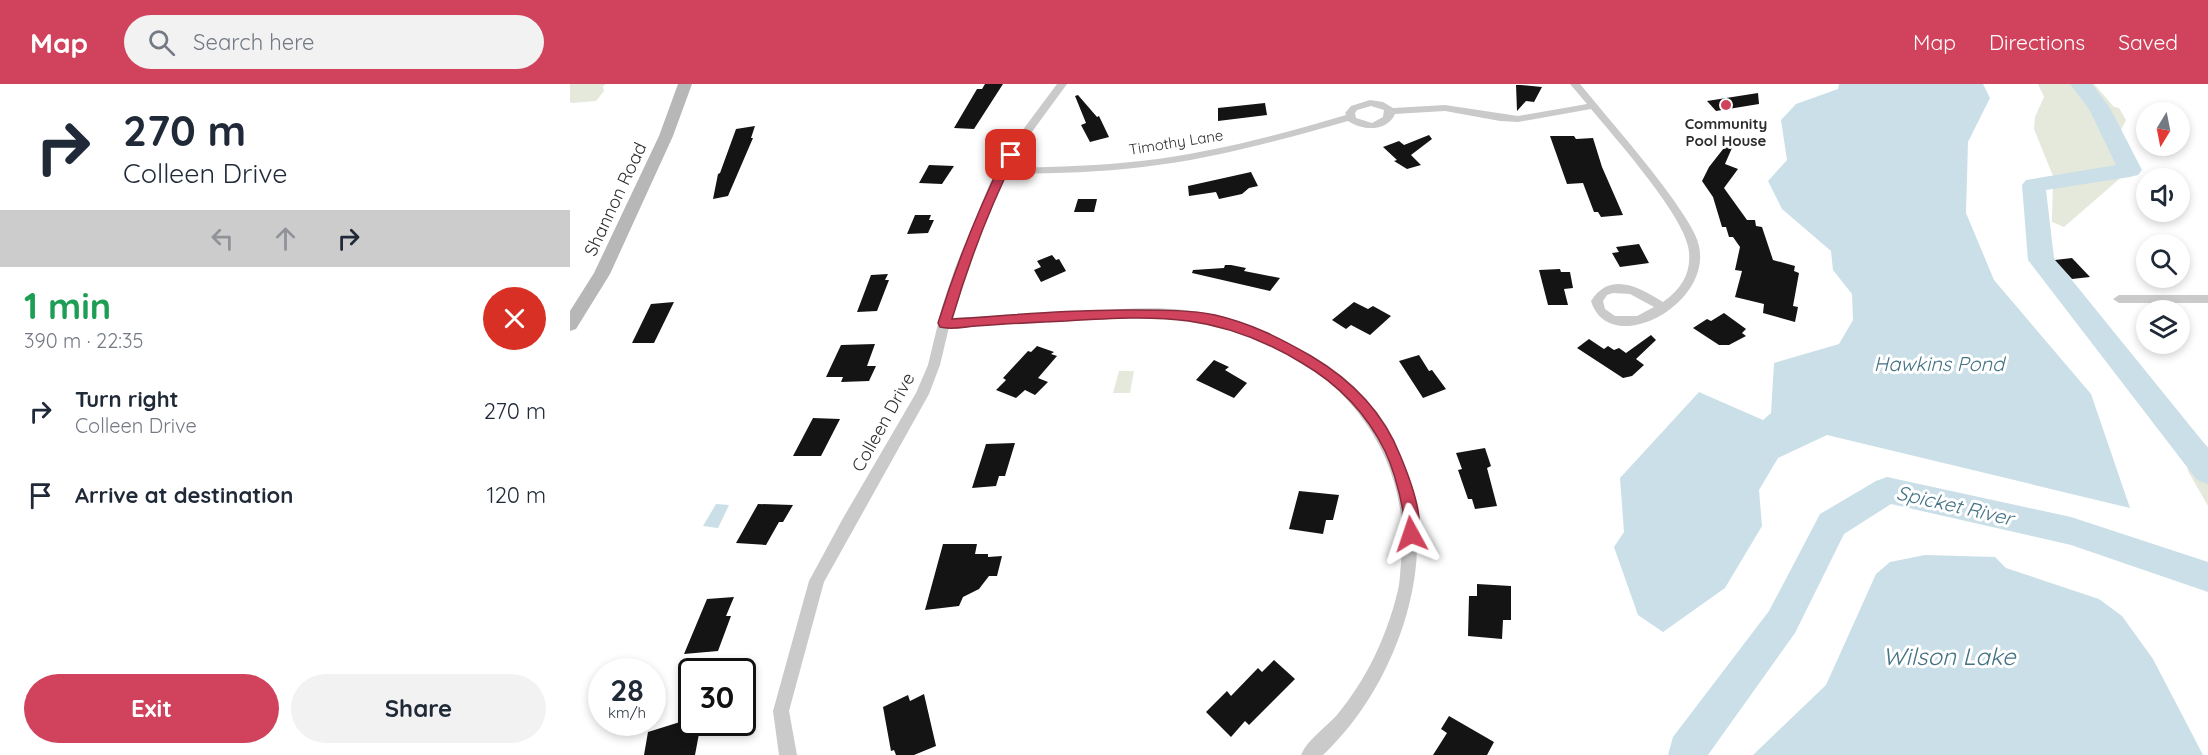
<!DOCTYPE html>
<html lang="en">
<head>
<meta charset="utf-8">
<style>
  body { margin:0; font-family:Quicksand,sans-serif; background:#f2f2f3; color:#1f2937; height:100vh; display:flex; flex-direction:column; font-size:22px; white-space:nowrap }
  * { box-sizing:border-box; margin:0 }
  p { font-size:20px; color:#747a83 }
  .icon { flex:none; width:33px; height:33px; fill:none; stroke:currentColor; stroke-width:2; stroke-linecap:round; stroke-linejoin:round }
  .map { position:relative; flex:1; overflow:hidden }
  .sheet { display:flex; flex-direction:column; background:#fff; width:570px }
  .sheet>* { flex:none }
  .hud { background:#fff; color:#1f2937; overflow:hidden }
  .needle { width:39px; rotate:190deg }
  .tools { position:absolute; left:1566px; top:18px; display:grid; gap:12px }
  .tools a { display:grid; place-items:center; width:54px; height:54px; border-radius:50%; background:#fff; box-shadow:0 3px 9px #0003; font-size:30px }
  .speed { position:absolute; left:18px; top:574px; display:flex; gap:12px; font-size:30px; font-weight:700; text-align:center }
  .speed>* { display:grid; place-content:center; width:78px; height:78px; border-radius:50%; background:#fff; box-shadow:0 3px 9px #0003; line-height:1 }
  .speed small { font-size:15px; font-weight:400 }
  .speed .limit { border:3px solid #111; border-radius:9px; background:#fff; color:#111 }
  .pin { position:absolute; display:grid; place-items:center; width:51px; height:51px; color:#fff; margin:-26px; border-radius:12px; box-shadow:0 3px 9px #0006 }
  .me { position:absolute; width:66px; margin:-33px; rotate:355deg; stroke-linejoin:round; filter:drop-shadow(0 0 4px #0008) }
  .turn { display:flex; align-items:center; gap:21px; height:126px; padding:0 24px; font-size:27px }
  .turn .icon { width:78px; height:78px; stroke-width:2.5 }
  .turn b { display:block; font-size:42px; line-height:51px }
  .lanes { display:flex; align-items:center; height:57px; padding:0 24px; background:#0003; justify-content:center; gap:30px; direction:ltr }
  .lanes .off { opacity:.35 }
  .round { display:grid; place-items:center; flex:none; width:63px; height:63px; border-radius:32px; background:#f2f2f3 }
  .overview { display:flex; align-items:center; justify-content:space-between; height:102px; padding:0 24px }
  h1 { font-size:36px; font-weight:700; line-height:45px; color:#1e9e55 }
  .primary-button { display:flex; gap:12px; margin-top:auto; padding:12px 24px }
  .primary-button a { flex:1; height:69px; border-radius:36px; background:#d1425c; color:#fff; font-size:24px; font-weight:700; line-height:69px; text-align:center }
  .primary-button a+a { background:#f2f2f3; color:#1f2937 }
  ul { padding:0; list-style:none }
  li { display:flex; align-items:center; gap:18px; height:84px; padding:0 24px }
  li div { flex:1 }
  li b { display:block; font-size:22px }
  li em { font-style:normal }
  header { display:flex; align-items:center; gap:36px; box-sizing:border-box; height:84px; padding:0 30px; background:#d1425c; color:#fff }
  header strong { font-size:28px }
  nav { display:flex; gap:33px; margin-inline-start:auto; font-size:21px }
  .search { width:420px; height:54px; background:#f2f2f3; display:flex; align-items:center; gap:15px; box-sizing:border-box; padding:0 21px; border-radius:33px; color:#747a83; font-size:22px }
  main { display:flex; flex:1; min-height:0 }
  .map>svg:first-child { display:block }
</style>
</head>
<body>
<header>
<strong>Map</strong>
<div class="search"><svg class="icon" aria-label="search" viewBox="0 0 24 24"><circle cx="10" cy="10" r="6"/><path d="M15 15l6 6"/></svg>Search here</div>
<nav><a>Map</a><a>Directions</a><a>Saved</a></nav>
</header>
<main>
<section class="sheet">
<div class="hud">
<div class="turn"><svg class="icon" aria-label="right" viewBox="0 0 24 24"><path d="M7 20v-9h11M14 6l5 5-5 5"/></svg><div><b>270 m</b>Colleen Drive</div></div>
<div class="lanes"><svg class="icon off" aria-label="left" viewBox="0 0 24 24"><path d="M17 20v-9H6M10 6l-5 5 5 5"/></svg><svg class="icon off" aria-label="ahead" viewBox="0 0 24 24"><path d="M12 20V5M6 11l6-6 6 6"/></svg><svg class="icon" aria-label="right" viewBox="0 0 24 24"><path d="M7 20v-9h11M14 6l5 5-5 5"/></svg></div>
</div>
<div class="overview"><div><h1>1 min</h1><p>390 m · 22:35</p></div><a class="round" style="background:#d93025;color:#fff"><svg class="icon" aria-label="close" viewBox="0 0 24 24"><path d="M6 6l12 12M18 6L6 18"/></svg></a></div>
<ul>
<li><svg class="icon" aria-label="right" viewBox="0 0 24 24"><path d="M7 20v-9h11M14 6l5 5-5 5"/></svg><div><b>Turn right</b><p>Colleen Drive</p></div><em>270 m</em></li>
<li><svg class="icon" aria-label="arrive" viewBox="0 0 24 24"><path d="M6 21V4h12l-3 4 3 4H6"/></svg><div><b>Arrive at destination</b></div><em>120 m</em></li>
</ul>
<div class="primary-button"><a>Exit</a><a>Share</a></div>
</section>
<div class="map">
<svg width="1638" height="671" viewBox="0 0 1638 671">
  <rect width="100%" height="100%" fill="#fff"/>
  <g fill="#e4e9dc">
    <path d="M0,0H36L33,2L34,7L26,17L2,19L0,18Z"/>
    <path d="M1468,0H1524L1544,23L1549,24L1556,36L1551,46L1552,55L1558,58L1561,81L1555,90L1494,143L1482,138L1483,92L1464,45L1465,33L1474,13Z"/>
    <path d="M549,287H564L560,309H543Z"/>
    <path d="M1608,336C1615,347 1628,354 1638,363V422L1618,387Z"/>
  </g>
  <g fill="#cadfe7">
    <path d="M1269,0H1413L1420,14L1398,58L1396,129L1424,196L1521,310L1560,424L1257,351L1208,374L1189,406L1192,442L1155,504L1093,548L1068,531L1044,463L1054,448L1050,394L1129,308L1193,336L1201,329L1204,279L1269,260L1283,236L1282,210L1263,186L1261,167L1212,125L1198,97L1217,76L1211,36L1226,20L1268,5Z"/>
    <path d="M146,420L159,421L148,444L133,442Z"/>
    <path d="M1355,471L1425,473L1436,484L1529,515L1552,532L1583,575L1633,671H1183L1256,601L1306,490L1320,478Z"/>
  </g>
  <g fill="none" stroke-linecap="round" stroke-linejoin="round">
    <g fill="#cadfe7" fill-rule="evenodd">
      <path d="M1500,0H1522L1540,24L1572,86L1568,91L1560,93L1476,106L1484,174L1638,364V400L1627,396L1458,176L1452,101L1456,96L1546,81L1519,25Z"/>
      <path d="M1317,393L1501,433L1638,478V508L1501,461L1321,420L1274,450L1225,549L1138,671H1098L1103,653L1199,527L1250,430L1306,397Z"/>
    </g>
  </g>
  <g fill="#141414">
    <path d="M415,0H433L404,45L384,44L407,5H412Z"/>
    <path d="M946,1H951L972,3L964,18L956,17L947,27Z"/>
    <path d="M1188,9L1189,20L1146,27L1137,17Z"/>
    <path d="M508,11L527,33L529,32L539,53L520,58L511,41L516,39L505,12Z"/>
    <path d="M695,19L697,31L648,37V24Z"/>
    <path d="M185,42L181,54H183L158,112L143,115L148,90L150,89L166,45Z"/>
    <path d="M859,51L862,55L841,71L851,81L837,85L824,77L827,76L813,63L829,57L834,61Z"/>
    <path d="M980,52H1004L1006,55L1023,54L1032,83L1053,131L1031,133L1028,128H1024L1013,99L997,100Z"/>
    <path d="M1161,55L1165,57L1155,80L1168,85L1154,104L1177,136H1185L1186,142L1192,143L1203,176L1225,182L1224,187L1229,189L1223,222L1228,223L1225,238L1193,229L1194,220L1165,213L1172,187L1165,186L1170,163L1163,153H1159L1156,143H1152L1143,113L1132,97L1139,83Z"/>
    <path d="M359,81L384,82L372,100L349,99Z"/>
    <path d="M681,88L688,102L679,104L672,110L649,115L646,108L619,112L618,102Z"/>
    <path d="M508,115H527L524,128H504Z"/>
    <path d="M345,131H361L359,136H364L358,149L337,150Z"/>
    <path d="M1069,160L1079,179L1050,183L1042,169L1049,168L1046,163Z"/>
    <path d="M482,171L486,176L489,175L496,187L471,198L464,186L471,183L467,177Z"/>
    <path d="M1502,174L1520,193L1502,195L1485,176Z"/>
    <path d="M655,181H661L676,184L674,187L710,194L700,207L622,189L623,186L654,184Z"/>
    <path d="M990,185L991,188H1000L1003,204L994,205L998,221H978L969,186Z"/>
    <path d="M318,190L315,196H319L307,227L287,228L301,191Z"/>
    <path d="M104,218L84,259H62L81,220Z"/>
    <path d="M784,218L798,225L803,222L821,232L800,251L781,241L776,245L762,236Z"/>
    <path d="M1154,229L1176,245L1172,249L1176,252L1159,261H1149L1123,244L1137,235L1141,237Z"/>
    <path d="M1081,251L1086,256L1066,275L1074,281L1062,292L1053,294L1007,264L1019,255L1034,265L1038,262L1044,266L1049,264L1056,269Z"/>
    <path d="M305,260L297,282H306L299,297L271,298L273,293H256L271,261Z"/>
    <path d="M467,262L484,268L481,270L487,272L468,294L478,298L465,311L455,306L446,314L426,306L436,296L433,294L458,267L461,268Z"/>
    <path d="M849,271L859,287L862,286L876,305L853,314L829,277Z"/>
    <path d="M644,276L659,283L655,286L677,299L664,314L626,296Z"/>
    <path d="M243,334L270,335L251,372H223Z"/>
    <path d="M445,359L435,392H429L426,402L402,404L416,360Z"/>
    <path d="M915,364L921,382L917,384L927,422L905,425L902,415H898L888,386L892,385L886,369Z"/>
    <path d="M729,407L769,411L763,436H756L753,450L719,445Z"/>
    <path d="M188,420L223,421L213,438H209L196,461L166,459Z"/>
    <path d="M373,460H407L405,470H418V473L432,472L427,492H419L409,505L393,513L389,522L355,526Z"/>
    <path d="M907,500L941,502V536H933L932,555L898,552L899,512H907Z"/>
    <path d="M164,513L156,532H161L148,567L114,570L137,515Z"/>
    <path d="M704,576L725,595L679,641L675,637L661,653L636,628L657,607L661,612L688,584L692,588Z"/>
    <path d="M354,610L366,662L344,671H326L324,666L321,667L313,623L338,611L340,617Z"/>
    <path d="M879,632L924,658L917,671H863L877,649L871,645Z"/>
    <path d="M110,638V640L131,639L125,671H74L78,648Z"/>
  </g>
  <g fill="none" stroke-linecap="round" stroke-linejoin="round">
    <g fill="#cacaca" fill-rule="evenodd">
      <path d="M487,0H497L456,56L439,84C483,83 528,82 571,77C641,69 709,51 776,31L775,29L781,22L800,16L813,18L823,24L875,21L948,32L1017,20L1000,0H1010C1042,39 1076,77 1105,118C1114,132 1125,146 1129,162C1142,222 1039,275 1021,217C1040,187 1069,203 1093,218C1113,204 1123,186 1118,162C1110,127 1046,55 1021,25L948,38L930,37L875,27L825,30C817,48 793,47 778,37C711,56 643,75 573,83C527,89 481,89 436,90L397,184L381,234C424,232 466,230 508,228C554,225 603,220 648,232C796,273 883,388 833,542C817,590 791,635 753,671H731C737,656 756,643 767,631C796,596 816,554 827,510C830,500 830,489 831,479C845,354 747,256 628,237C588,230 547,234 506,236C464,239 422,241 379,243L370,281L359,310L254,498L219,627L227,671H209L203,627L239,497L272,436L346,309L358,281L372,223L385,184L420,99L446,55ZM801,22L814,26L813,33L802,39L786,34L785,29L787,26ZM1043,209L1060,210L1084,223L1067,232H1045L1035,225L1033,217L1037,211Z"/>
      <path d="M1549,211H1638V219H1549L1543,215Z"/>
    </g>
    <path fill="#b7b7b7" fill-rule="evenodd" d="M108,0H122L103,52L40,190L6,245L0,247V227L24,189L89,52Z"/>
  </g>
  <path fill="#d1425c" stroke="#882b3c" stroke-width="1.5" d="M441,68L446,71C419,124 399,178 382,235C444,231 506,225 568,226C594,226 620,226 645,231C680,239 710,254 741,272C780,295 813,328 830,371C838,390 856,434 847,454L841,456L836,454C832,446 834,436 833,427C829,406 824,386 815,367C796,328 768,300 732,279C650,229 590,231 496,237C466,238 436,240 406,242C394,243 380,246 370,243L368,239C386,181 408,126 435,71Z"/>
  <circle fill="#d1425c" stroke="#fff" stroke-width="2" cx="1156" cy="21" r="6"/>
  <g text-anchor="middle" dominant-baseline="central" stroke-width="6" stroke-linejoin="round" paint-order="stroke">
    <g font-size="15" font-weight="bold" fill="#2d2d2d" stroke="#fff">
      <text x="1156" y="39">Community<tspan x="1156" dy="17">Pool House</tspan></text>
    </g>
    <g font-size="15" fill="#2d2d2d" stroke="#fff">
      <text transform="translate(606 58) rotate(-9)">Timothy Lane</text>
    </g>
    <g font-size="18" fill="#2d2d2d" stroke="#fff">
      <text transform="translate(45 115) rotate(-65)">Shannon Road</text>
      <text transform="translate(313 338) rotate(-61)">Colleen Drive</text>
    </g>
    <g font-size="20" font-style="italic" fill="#447385" stroke="#fff">
      <text x="1369" y="279">Hawkins Pond</text>
      <text transform="translate(1385 421) rotate(13)">Spicket River</text>
    </g>
    <g font-size="24" font-style="italic" fill="#447385" stroke="#fff">
      <text x="1379" y="572">Wilson Lake</text>
    </g>
  </g>
</svg>
<div class="tools">
<a><svg class="needle" viewBox="-14 -14 28 28"><path d="M0-13l5 13h-10z" fill="#e53935"/><path d="M0 13l5-13h-10z" fill="#747a83"/></svg></a>
<a><svg class="icon" aria-label="sound" viewBox="0 0 24 24"><path d="M4 9h4l5-4v14l-5-4H4zM17 9q2 3 0 6"/></svg></a>
<a><svg class="icon" aria-label="search" viewBox="0 0 24 24"><circle cx="10" cy="10" r="6"/><path d="M15 15l6 6"/></svg></a>
<a><svg class="icon" aria-label="layers" viewBox="0 0 24 24"><path d="M12 4l9 5-9 5-9-5zM3 14l9 5 9-5"/></svg></a>
</div>
<div class="speed"><div>28<small>km/h</small></div><div class="limit">30</div></div>
<div class="pin" style="left:441px;top:71px;background:#d93025"><svg class="icon" aria-label="arrive" viewBox="0 0 24 24"><path d="M6 21V4h12l-3 4 3 4H6"/></svg></div>
<svg class="me" style="left:841px;top:450px" viewBox="-20 -20 40 40"><path d="M0-17L14 15 0 8-14 15z" fill="#d1425c" stroke="#fff" stroke-width="4"/></svg>
</div>
</main>
</body>
</html>
